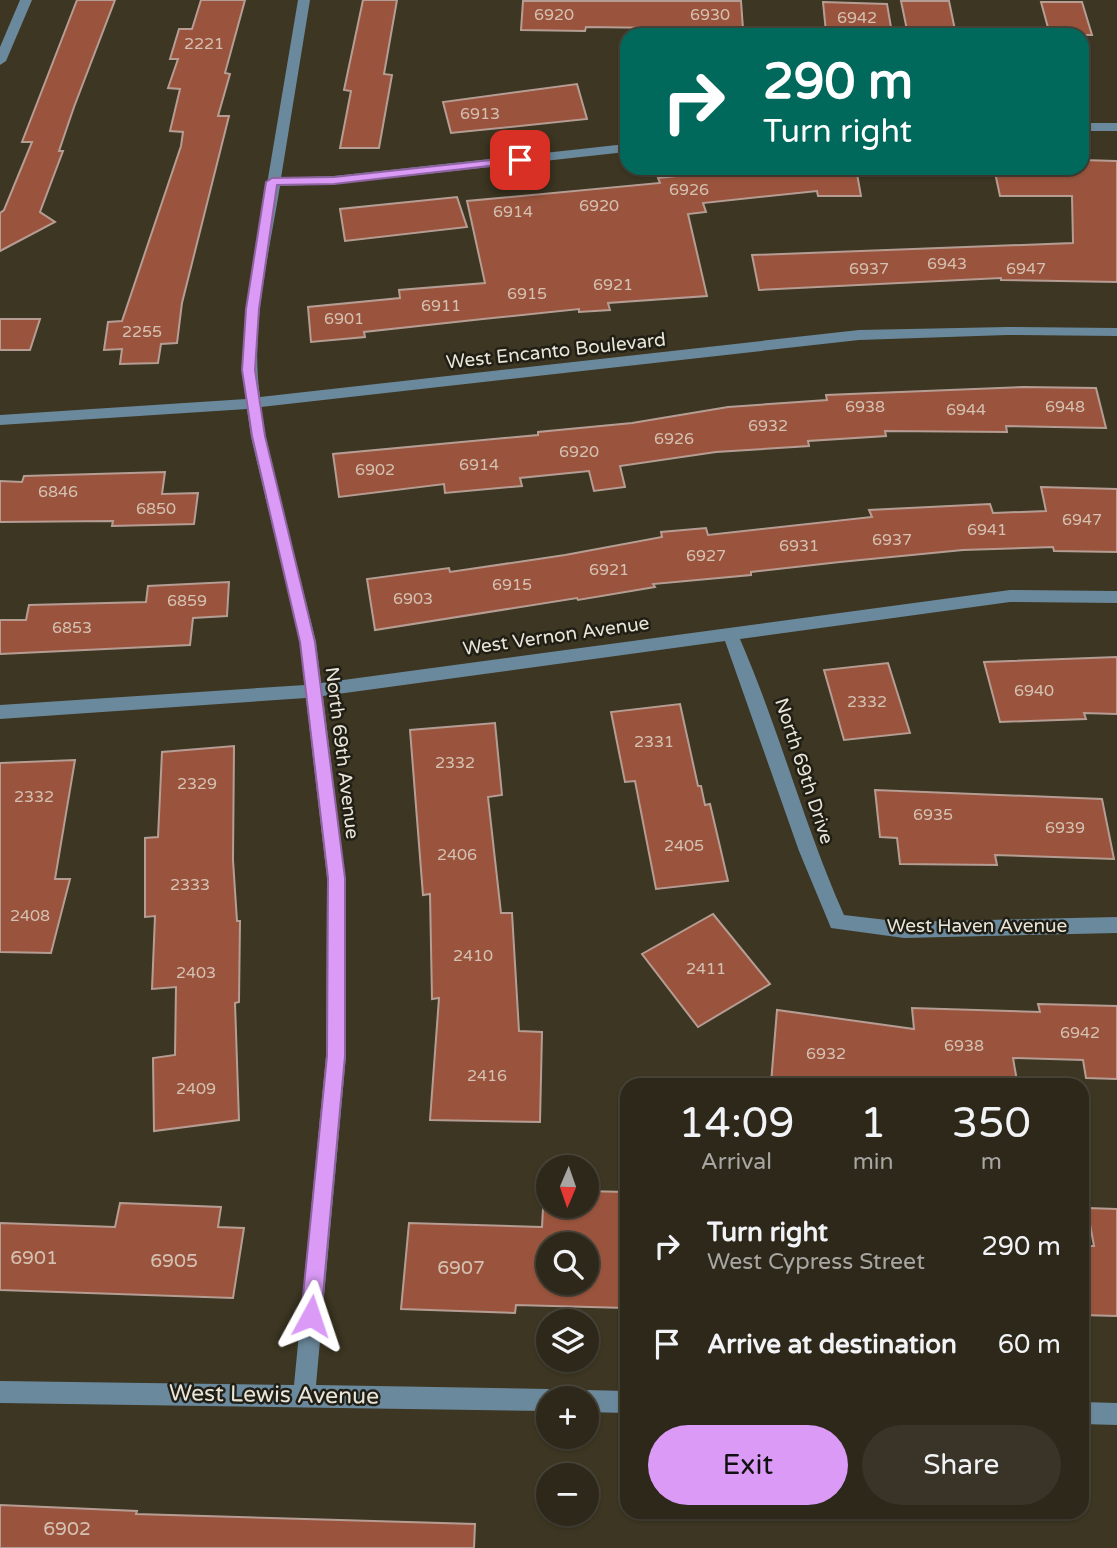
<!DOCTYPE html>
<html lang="en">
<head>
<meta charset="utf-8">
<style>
  body { margin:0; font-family:"Varela Round",sans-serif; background:#393427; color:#f1f3f6; height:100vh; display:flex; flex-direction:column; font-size:26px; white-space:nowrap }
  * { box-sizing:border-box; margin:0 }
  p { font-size:23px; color:#a7a6a2 }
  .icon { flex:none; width:38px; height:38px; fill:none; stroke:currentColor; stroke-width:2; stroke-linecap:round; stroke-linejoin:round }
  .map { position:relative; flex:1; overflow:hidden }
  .side { position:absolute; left:620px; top:1078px; width:469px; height:441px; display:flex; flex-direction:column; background:#2d281a; border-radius:21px; box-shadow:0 2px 5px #0004,0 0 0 2px #484439 }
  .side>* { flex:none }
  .top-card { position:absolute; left:620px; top:28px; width:469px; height:147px; border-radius:21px; box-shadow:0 2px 5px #0004,0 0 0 2px #484439; background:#00695c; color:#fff; overflow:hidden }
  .needle { width:46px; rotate:182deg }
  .buttons { position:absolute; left:536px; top:1155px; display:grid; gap:14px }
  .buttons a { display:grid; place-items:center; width:63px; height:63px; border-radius:50%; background:#2d281a; box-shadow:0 2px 5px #0004,0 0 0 2px #484439; font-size:35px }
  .pin { position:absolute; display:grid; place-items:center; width:60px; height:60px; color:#fff; margin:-30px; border-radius:14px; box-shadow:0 4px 10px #0006 }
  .me { position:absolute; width:77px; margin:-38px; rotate:5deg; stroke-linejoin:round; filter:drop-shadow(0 0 5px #0008) }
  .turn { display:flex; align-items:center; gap:24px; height:147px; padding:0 28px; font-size:32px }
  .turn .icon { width:91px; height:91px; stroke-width:2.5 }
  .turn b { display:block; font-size:49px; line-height:60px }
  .eta { display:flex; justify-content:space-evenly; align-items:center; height:119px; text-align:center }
  .eta b { font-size:42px; font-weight:600; line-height:49px }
  .action { display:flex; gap:14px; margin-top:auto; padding:14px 28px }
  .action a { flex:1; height:80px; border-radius:42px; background:#da9af6; color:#111; font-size:28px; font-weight:600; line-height:80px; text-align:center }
  .action a+a { background:#393427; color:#f1f3f6 }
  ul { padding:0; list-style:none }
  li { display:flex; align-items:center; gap:21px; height:98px; padding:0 28px }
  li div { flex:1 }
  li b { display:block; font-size:26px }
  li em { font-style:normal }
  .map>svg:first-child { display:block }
</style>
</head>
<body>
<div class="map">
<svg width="1117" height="1548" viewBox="0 0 1117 1548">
  <rect width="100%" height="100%" fill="#3c3622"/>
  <g fill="#9a543d" stroke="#b69d94" stroke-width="2" fill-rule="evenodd">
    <path d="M77,0H115L74,107L59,151H63L40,212L55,222L0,251V213L4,210L32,142H22Z"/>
    <path d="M201,0H245L225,73L230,74L218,116H229L182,303L177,343L161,344L158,363L120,364L122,349L104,350L108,322L122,321L181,146L183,132L170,131L180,89L168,88L178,59H170L179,29H192Z"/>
    <path d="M363,0H397L384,74L392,75L379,148H340L351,91L344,90Z"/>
    <path d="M523,1H741L743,29L586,27L585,31L521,30Z"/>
    <path d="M901,1H949L955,30H907Z"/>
    <path d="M823,2L887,4L892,33L826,32Z"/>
    <path d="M1041,2H1082L1092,35H1050Z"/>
    <path d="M577,84L587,119L451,133L443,102Z"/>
    <path d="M1082,160L1117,161V282L1001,280V278L759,290L752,255L1073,243L1072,196H1000L994,168H1082Z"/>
    <path d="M755,168H856L861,196H818L817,191L703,203L706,212L688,214L707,296L608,303L610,310L579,312V309L483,319L364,332L365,337L311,342L308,307L400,298L399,290L485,283L467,201L660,183L658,178Z"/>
    <path d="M457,197L467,227L345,241L340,209Z"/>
    <path d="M0,319H40L30,350H0Z"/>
    <path d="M1024,387L1096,388L1106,428L1006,426L1007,432L885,431L886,436L808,441L809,446L716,452L620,466L625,487L594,491L589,471L520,478L522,486L445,493L444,484L339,497L333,454L538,435V432L632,423L728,407L827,400L826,395Z"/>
    <path d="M165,472L162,494L198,493L194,524L112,526L113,521L0,522V481L22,482L24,476Z"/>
    <path d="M1041,487L1117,489V552L1054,551L1053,547L963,550L840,562L751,572V575L653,584L655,587L578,600L577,598L375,630L367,579L449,568L450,572L565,555L662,537L661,532L706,528L708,535L872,517L869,510L990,504L993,513L1046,511Z"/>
    <path d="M229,582L227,616L193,618L190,645L0,654V620H26L29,605L146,602L148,586Z"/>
    <path d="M1117,657V714L1084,713L1086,719L1000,722L984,662Z"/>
    <path d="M888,663L910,733L844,740L824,670Z"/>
    <path d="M680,704L698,786H701L705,805L710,804L728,881L656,889L635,781L625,782L611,712Z"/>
    <path d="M495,723L502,795L488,797L501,913H512L519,1031L542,1032L540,1122L430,1120L439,998L432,999L430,894L423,895L410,730Z"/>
    <path d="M234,746L233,860L237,921H240L239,1002L235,1003L239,1120L154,1131L153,1058L175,1055L176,987L152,989L155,916L145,917V838L158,837L162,752Z"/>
    <path d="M75,760L55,879H70L51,953L0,952V763Z"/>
    <path d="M875,790L1102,799L1114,859L995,855L997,865L900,864L897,838L880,837Z"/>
    <path d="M713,914L770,984L698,1027L642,954Z"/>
    <path d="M1038,1004L1117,1006V1079L1086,1078L1083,1060L1013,1058L1017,1081L964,1080L965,1085L771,1083L777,1010L914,1029L912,1008L1040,1012Z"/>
    <path d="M544,1190H548V1206H586V1191L626,1192V1308L516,1305L515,1313L401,1309L409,1223L542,1227ZM548,1244H586V1283H548Z"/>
    <path d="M120,1203L221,1207L218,1227L244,1228L233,1298L0,1290V1223L115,1227Z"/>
    <path d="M1087,1208L1117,1209V1316L1082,1315V1246H1094Z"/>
    <path d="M0,1505L137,1511L136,1514L475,1524L474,1548H0Z"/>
  </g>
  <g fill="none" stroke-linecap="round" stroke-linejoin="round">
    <g fill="#6b899c" fill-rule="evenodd">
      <path d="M20,0H32L6,61L0,65V47Z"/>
      <path d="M298,0H310L281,178L334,176L626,144V152L334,184L280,186C269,255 250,327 260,397L859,330L1007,327L1117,328V336L1007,335L859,340L261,407L265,437L316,642L321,683L1010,590L1117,591V603L1010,602L740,639C779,729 804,825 844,915L904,922L1117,917V933L904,938L831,928L799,851L725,641L323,696L345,878L346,1056L316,1385L548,1389L556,1392L559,1398H548V1411L0,1403V1381L294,1385L326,1056L327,878L306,698L0,719V705L305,685L300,642L251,437L247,409L0,425V415L246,399L242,371L246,309Z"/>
      <rect x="1082" y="123" width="35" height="8"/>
      <path d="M586,1390L626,1391V1413L586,1412V1398H576L578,1393Z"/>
      <path d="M1082,1402L1117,1403V1425L1082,1424Z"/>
    </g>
  </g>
  <path fill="#da9af6" stroke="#8e64a0" stroke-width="2" d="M520,157L526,160L524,162L334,184L277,185L259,309L255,370L265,436L315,642L345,878V1056L321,1316L318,1323L311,1326L304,1323L301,1316L327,1056L328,878L300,642L252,436L242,370L246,309L266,182L272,178L334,177Z"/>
  <g text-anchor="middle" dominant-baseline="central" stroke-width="5" stroke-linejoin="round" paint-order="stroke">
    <g font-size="16" fill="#d5c1b2">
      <text x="554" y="15">6920</text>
      <text x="710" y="15">6930</text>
      <text x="857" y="18">6942</text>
      <text x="204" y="44">2221</text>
      <text x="480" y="114">6913</text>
      <text x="689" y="190">6926</text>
      <text x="599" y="206">6920</text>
      <text x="513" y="212">6914</text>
      <text x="947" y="264">6943</text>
      <text x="869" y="269">6937</text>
      <text x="1026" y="269">6947</text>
      <text x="613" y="285">6921</text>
      <text x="527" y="294">6915</text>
      <text x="441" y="306">6911</text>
      <text x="344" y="319">6901</text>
      <text x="142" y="332">2255</text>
      <text x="865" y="407">6938</text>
      <text x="1065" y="407">6948</text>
      <text x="966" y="410">6944</text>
      <text x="768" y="426">6932</text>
      <text x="674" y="439">6926</text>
      <text x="579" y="452">6920</text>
      <text x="479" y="465">6914</text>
      <text x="375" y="470">6902</text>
      <text x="58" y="492">6846</text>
      <text x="156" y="509">6850</text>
      <text x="1082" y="520">6947</text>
      <text x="987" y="530">6941</text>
      <text x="892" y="540">6937</text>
      <text x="799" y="546">6931</text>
      <text x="706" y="556">6927</text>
      <text x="609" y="570">6921</text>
      <text x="512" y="585">6915</text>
      <text x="413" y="599">6903</text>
      <text x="187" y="601">6859</text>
      <text x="72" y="628">6853</text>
      <text x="1034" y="691">6940</text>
      <text x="867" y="702">2332</text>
      <text x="654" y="742">2331</text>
      <text x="455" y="763">2332</text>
      <text x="197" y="784">2329</text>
      <text x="34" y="797">2332</text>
      <text x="933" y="815">6935</text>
      <text x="1065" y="828">6939</text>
      <text x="684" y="846">2405</text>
      <text x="457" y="855">2406</text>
      <text x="190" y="885">2333</text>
      <text x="30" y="916">2408</text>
      <text x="473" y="956">2410</text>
      <text x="706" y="969">2411</text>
      <text x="196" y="973">2403</text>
      <text x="1080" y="1033">6942</text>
      <text x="964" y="1046">6938</text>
      <text x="826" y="1054">6932</text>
      <text x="487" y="1076">2416</text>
      <text x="196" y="1089">2409</text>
    </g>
    <g font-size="19" fill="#e9e5d9" stroke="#201e15">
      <text transform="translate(556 351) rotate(-6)">West Encanto Boulevard</text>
      <text transform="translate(556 636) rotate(-8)">West Vernon Avenue</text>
      <text transform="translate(342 753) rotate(83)">North 69th Avenue</text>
      <text transform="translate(804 771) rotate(72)">North 69th Drive</text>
      <text x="977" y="926">West Haven Avenue</text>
    </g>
    <g font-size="19" fill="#d5c1b2">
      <text x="34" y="1258">6901</text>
      <text x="174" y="1261">6905</text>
      <text x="461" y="1268">6907</text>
      <text x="67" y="1529">6902</text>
    </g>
    <g font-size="23" fill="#e9e5d9" stroke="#201e15">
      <text transform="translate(274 1395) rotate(1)">West Lewis Avenue</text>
    </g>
  </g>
</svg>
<div class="buttons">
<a><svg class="needle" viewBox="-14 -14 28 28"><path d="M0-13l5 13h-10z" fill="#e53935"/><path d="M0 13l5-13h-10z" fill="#a7a6a2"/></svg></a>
<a><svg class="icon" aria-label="search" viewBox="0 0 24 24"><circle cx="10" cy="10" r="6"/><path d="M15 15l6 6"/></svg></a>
<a><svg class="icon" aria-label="layers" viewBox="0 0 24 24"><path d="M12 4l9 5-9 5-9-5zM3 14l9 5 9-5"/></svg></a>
<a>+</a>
<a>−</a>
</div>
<div class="pin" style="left:520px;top:160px;background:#d93025"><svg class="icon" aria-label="arrive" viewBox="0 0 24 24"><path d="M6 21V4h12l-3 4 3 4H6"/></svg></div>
<svg class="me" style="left:311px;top:1316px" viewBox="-20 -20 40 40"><path d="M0-17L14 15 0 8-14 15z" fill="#da9af6" stroke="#fff" stroke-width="4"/></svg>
<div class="top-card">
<div class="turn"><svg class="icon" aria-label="right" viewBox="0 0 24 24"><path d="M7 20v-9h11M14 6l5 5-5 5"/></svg><div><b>290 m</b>Turn right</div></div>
</div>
<section class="side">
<div class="eta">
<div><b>14:09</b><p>Arrival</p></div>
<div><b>1</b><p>min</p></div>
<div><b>350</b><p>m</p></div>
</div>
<ul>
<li><svg class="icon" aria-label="right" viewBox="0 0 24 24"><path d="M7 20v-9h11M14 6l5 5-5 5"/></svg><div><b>Turn right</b><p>West Cypress Street</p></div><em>290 m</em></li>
<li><svg class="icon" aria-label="arrive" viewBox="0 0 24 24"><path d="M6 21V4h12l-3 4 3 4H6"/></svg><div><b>Arrive at destination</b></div><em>60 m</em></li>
</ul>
<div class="action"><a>Exit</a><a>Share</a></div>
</section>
</div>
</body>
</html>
